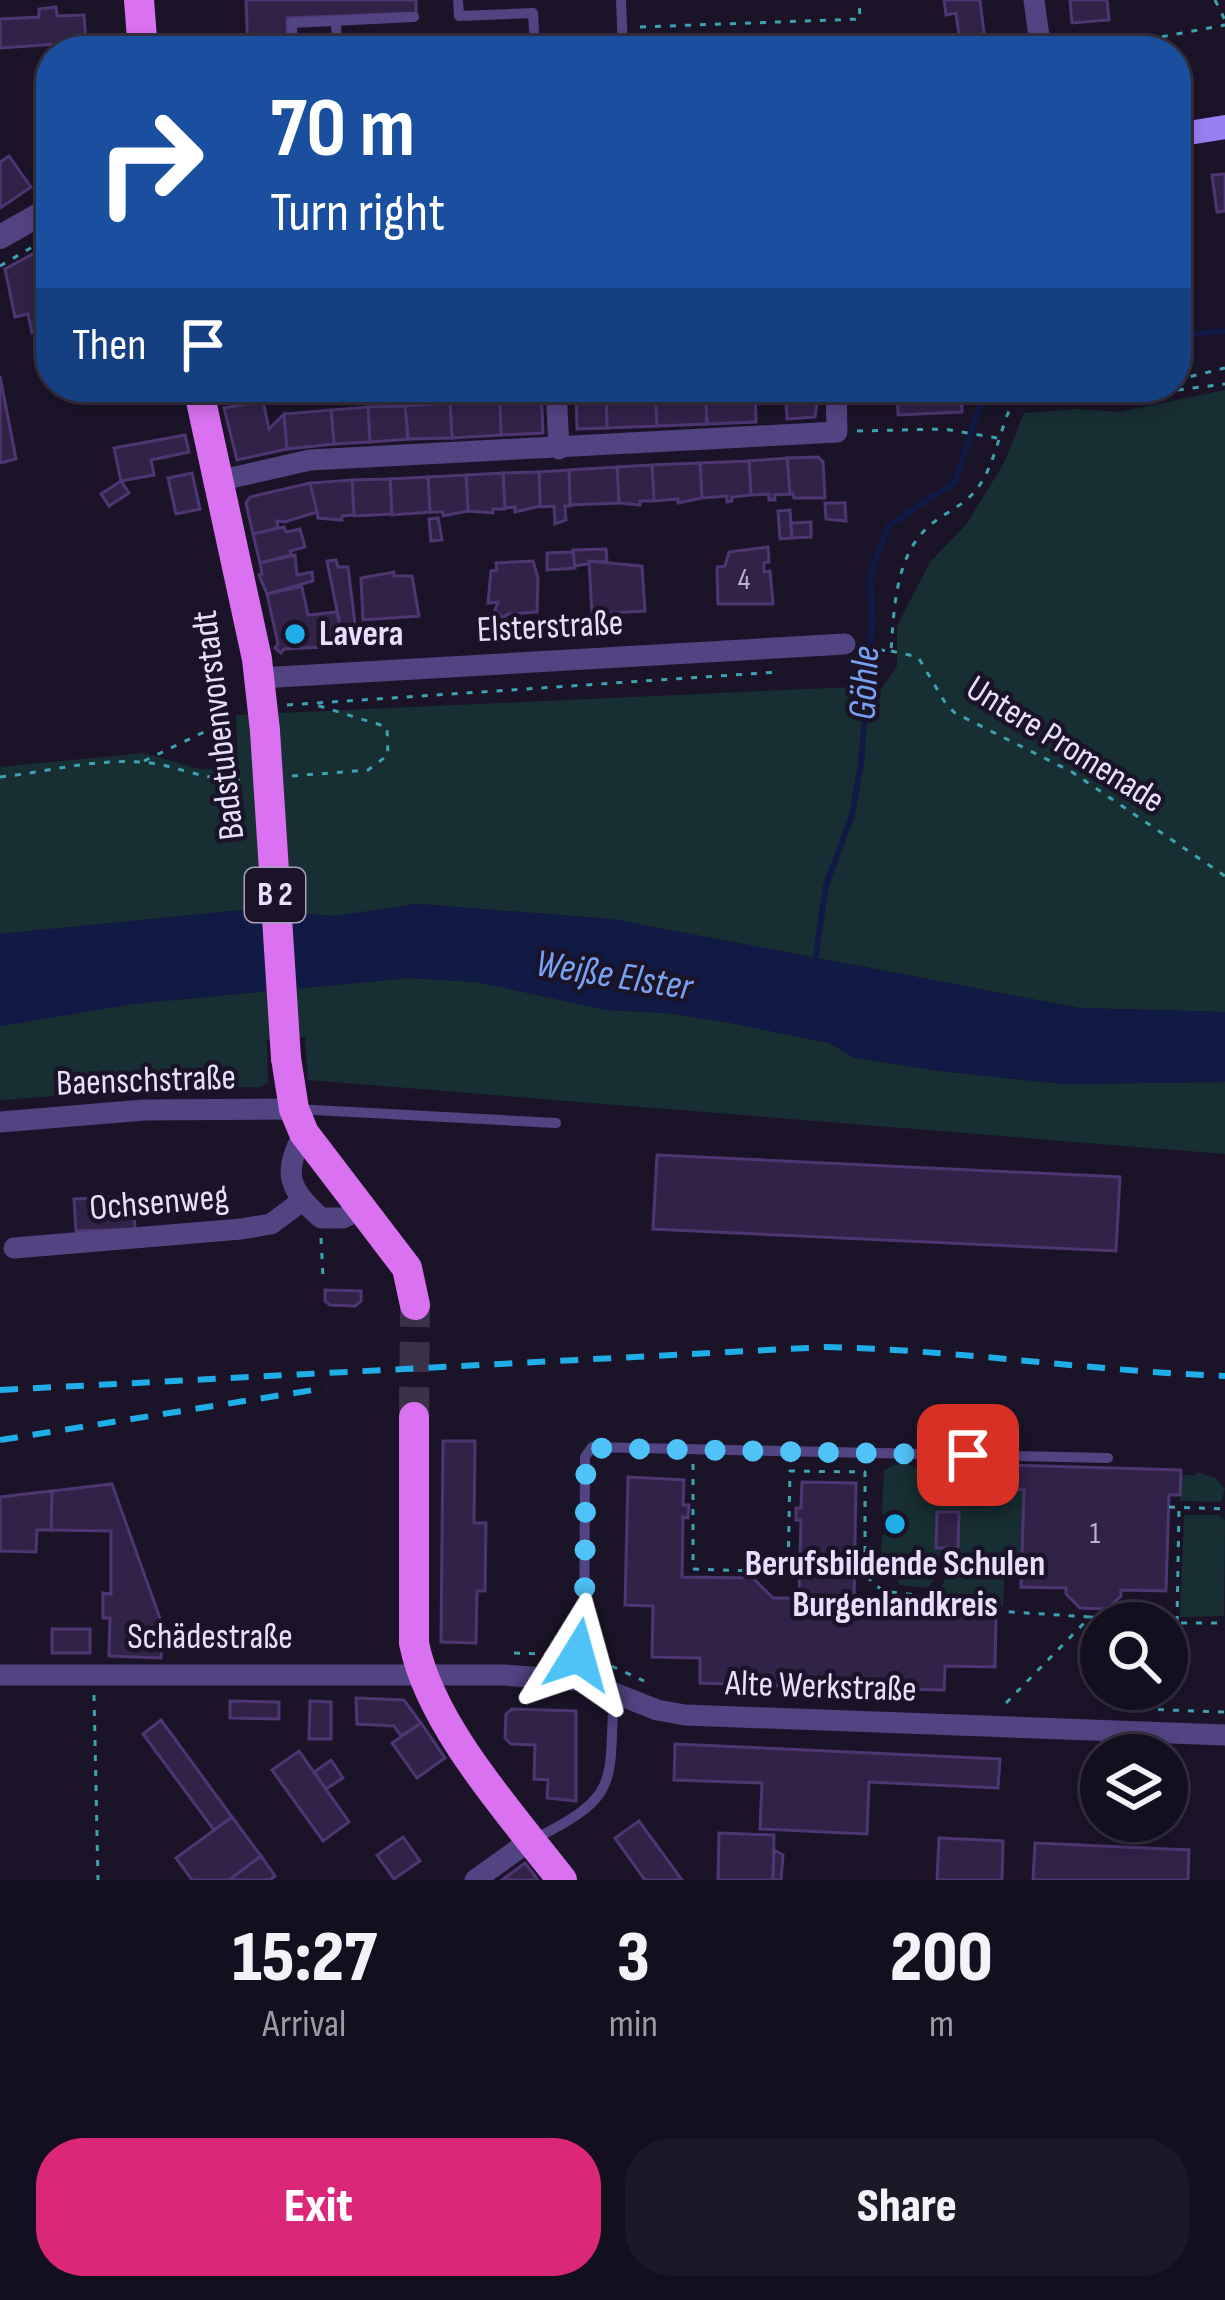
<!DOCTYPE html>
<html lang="en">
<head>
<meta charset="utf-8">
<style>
  body { margin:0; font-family:"Sofia Sans Condensed",sans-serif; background:#1d1828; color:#f1f3f6; height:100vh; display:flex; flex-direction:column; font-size:45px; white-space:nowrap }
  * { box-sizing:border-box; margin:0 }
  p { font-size:39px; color:#9d9ca4 }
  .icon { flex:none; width:66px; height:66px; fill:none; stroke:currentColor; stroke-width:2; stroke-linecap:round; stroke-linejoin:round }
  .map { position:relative; height:1880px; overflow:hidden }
  .sheet { display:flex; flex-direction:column; background:#140f1f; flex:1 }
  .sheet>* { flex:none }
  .top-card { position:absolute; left:36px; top:36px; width:1155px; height:366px; border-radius:48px; box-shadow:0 6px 18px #0003,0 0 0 3px #332f3d; background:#1a4fa0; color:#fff; overflow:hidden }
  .tools { position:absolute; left:1080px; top:1602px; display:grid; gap:24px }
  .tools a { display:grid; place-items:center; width:108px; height:108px; border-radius:50%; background:#140f1f; box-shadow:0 6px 18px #0003,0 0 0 3px #332f3d; font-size:60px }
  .pin { position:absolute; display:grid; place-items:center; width:102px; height:102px; color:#fff; margin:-51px; border-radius:24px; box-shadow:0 6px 18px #0006 }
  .me { position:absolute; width:132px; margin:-66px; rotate:8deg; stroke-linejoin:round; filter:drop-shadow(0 0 9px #0008) }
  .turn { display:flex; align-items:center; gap:42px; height:252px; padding:0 36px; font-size:54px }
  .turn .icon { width:156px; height:156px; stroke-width:2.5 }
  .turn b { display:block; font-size:84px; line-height:102px }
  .then { display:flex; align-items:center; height:114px; padding:0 36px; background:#0003; gap:24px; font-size:45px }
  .eta { display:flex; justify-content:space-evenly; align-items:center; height:204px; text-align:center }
  .eta b { font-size:72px; font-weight:800; line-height:84px }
  .action { display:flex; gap:24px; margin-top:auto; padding:24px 36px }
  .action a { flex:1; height:138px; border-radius:48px; background:#db2777; color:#fff; font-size:48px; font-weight:800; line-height:138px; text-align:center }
  .action a+a { background:#1d1828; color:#f1f3f6 }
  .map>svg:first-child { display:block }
</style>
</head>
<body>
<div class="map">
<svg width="1225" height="1880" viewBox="0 0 1225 1880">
  <rect width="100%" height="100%" fill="#1b1429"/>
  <g fill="#172e32">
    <path d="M1225,390V1012L1079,1008L612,919L417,904L336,916L243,910L0,934V767L144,753L199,769L238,770L236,715L852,687L879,692L897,666V626L930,562L966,525L1004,463L1024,413L1077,409L1119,412Z"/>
    <path d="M409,978L477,982L607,1010L666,1013L726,1022L829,1043L855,1058L941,1071L1063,1084L1225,1082V1154L308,1080L305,1037L267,1040L268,1083L260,1087L139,1090L0,1100V1026L132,1004Z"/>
    <path d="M902,1462L927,1473L947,1471L948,1481H962L967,1464L986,1465V1486L1024,1490L1022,1561L1005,1562L1003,1606L954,1601L940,1590L948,1572L950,1548L958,1547V1512H937L936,1547L942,1548C942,1562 937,1577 928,1588L899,1585L898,1571L887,1567L880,1571L882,1536L893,1528L889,1516L882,1514L884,1470Z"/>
    <path d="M1196,1472L1214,1477L1225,1489L1221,1502L1180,1501L1181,1474L1195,1476Z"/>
    <path d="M1184,1515H1218L1225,1520L1224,1616L1180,1617Z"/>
  </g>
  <path fill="#111a45" d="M417,904L612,919L1079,1008L1225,1012V1082L1063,1084L941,1071L855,1058L829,1043L726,1022L666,1013L607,1010L477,982L409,978L132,1004L0,1026V934L243,910L336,916Z"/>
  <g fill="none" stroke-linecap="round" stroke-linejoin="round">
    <g stroke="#111a45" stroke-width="6">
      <path d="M1176,335L1225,331"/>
      <path d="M815,962L826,885L852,815L861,764L872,621L870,575L888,526L955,482L986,387"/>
    </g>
  </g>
  <g fill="#312248" stroke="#4d3672" stroke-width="3">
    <path d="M246,0H416V13L287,18L288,51H248Z"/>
    <path d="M944,0H980L986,49L992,51H961L956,13L946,15Z"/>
    <path d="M1070,0H1107L1109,20L1072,23Z"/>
    <path d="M56,7L57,16L84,15L86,42L0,48V19L39,17V9Z"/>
    <path d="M9,156L31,187L0,208V162Z"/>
    <path d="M1225,174V211L1217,212L1212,175Z"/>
    <path d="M51,244V329L32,333L28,314L15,317L5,269Z"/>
    <path d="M0,376L16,459L0,463Z"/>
    <path d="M499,387H541L543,433L501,435Z"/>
    <path d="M785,387H819L815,417L787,419Z"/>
    <path d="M897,387H961L962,412L898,415Z"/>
    <path d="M755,388L756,422L707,424L705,390Z"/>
    <path d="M705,390L707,424L657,426L655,392Z"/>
    <path d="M655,392L657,426L607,428L606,394Z"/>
    <path d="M606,394L607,428L577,429L576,395Z"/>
    <path d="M500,400L501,435L452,438L450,403Z"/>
    <path d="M263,401L269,429L284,414L287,449L237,460L224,408Z"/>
    <path d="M450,403L452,438L408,439L405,406Z"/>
    <path d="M405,406L408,439L370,442L368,407Z"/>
    <path d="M368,407L370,442L334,444L331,410Z"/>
    <path d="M331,410L334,444L287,449L284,414Z"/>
    <path d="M185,435L189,452L151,460L154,475L121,481L114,448Z"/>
    <path d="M818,457L823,462L825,498H794L793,493L790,494L787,458Z"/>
    <path d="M787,458L790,494L774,495L775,500H769V494L751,495L749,461Z"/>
    <path d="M749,461L751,495L732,497V501L727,502V496L702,498L700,463Z"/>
    <path d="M700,463L702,498L678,503V499L654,501L652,465Z"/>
    <path d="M652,465L654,501H640V505L619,503L617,467Z"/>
    <path d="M617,467L619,503L570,505L569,470Z"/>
    <path d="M569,470L570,506H565L566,520L555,524L554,506L540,507L539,472Z"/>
    <path d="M539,472L540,506L515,512V507L504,508L503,473Z"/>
    <path d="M192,473L200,509L176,514L168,478Z"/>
    <path d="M503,473L505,509H493V513L468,511L466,475Z"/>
    <path d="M466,475L468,511L443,516V512H430L428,477Z"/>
    <path d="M428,477L430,512L392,515L390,479Z"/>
    <path d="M390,479L392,514L354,516L352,480Z"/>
    <path d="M352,480L354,515L342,516V520L318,518L310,483Z"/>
    <path d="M121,481L129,493L109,506L101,494Z"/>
    <path d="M310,483L317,512L285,522L277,521L278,528L253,534L246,503L250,497Z"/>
    <path d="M825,503H845L846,521L826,519Z"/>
    <path d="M790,510L792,538L780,539L778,511Z"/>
    <path d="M438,518L442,540L431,541L429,519Z"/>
    <path d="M811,522V537L792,538L791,523Z"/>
    <path d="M284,527L286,532L300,529L305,547L290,551L292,555L260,563L253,534Z"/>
    <path d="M768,547L769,562L764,563V572L770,571L773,604H718L717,567L725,566L729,552Z"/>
    <path d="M606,549L607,561L574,566L573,550Z"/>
    <path d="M573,552L575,568L547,570V553Z"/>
    <path d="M295,555L297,575L312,572L313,581L267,594L259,575L262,574L260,563Z"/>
    <path d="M336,560L338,567H348L357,640H343L327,561Z"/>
    <path d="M533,561L538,578L537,612L508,614L503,618L495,610L498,602L488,603L491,571L497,570L496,563Z"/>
    <path d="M589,561L642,566L645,611L592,614Z"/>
    <path d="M394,572V576H412L419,616L363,620L361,578Z"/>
    <path d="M299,587H302L308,615L337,612L344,646L284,649L281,653L275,648L278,644L267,594Z"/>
    <path d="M657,1155L1120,1177L1116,1251L653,1229Z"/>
    <path d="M133,1196L135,1229L76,1231L74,1199Z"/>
    <path d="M325,1290L361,1291V1301L355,1306L330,1305L325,1301Z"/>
    <path d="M443,1441H475L474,1523H486L485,1591H477L476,1643L441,1642Z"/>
    <path d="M986,1465L1005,1466L1004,1488L985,1486Z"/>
    <path d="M1008,1465L1181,1470L1180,1495H1169L1166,1591L1121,1590V1596L1107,1609L1080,1608L1066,1594V1588L1021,1587L1024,1490L1008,1489Z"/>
    <path d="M628,1477L684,1480L683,1505H689L688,1518L683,1517L682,1577L753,1578L773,1598H799L801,1520H796V1508H801L802,1482L856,1483L854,1605L946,1607V1615L996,1616L995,1667L945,1666L944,1690L836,1688L828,1694L816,1687L700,1683V1658L652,1657L653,1606L625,1605Z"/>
    <path d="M112,1484L162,1624L161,1658L109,1656L110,1618H103V1593L111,1594V1531L51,1530L52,1491Z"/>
    <path d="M52,1491L51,1530H37L36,1552L0,1551V1497Z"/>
    <path d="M937,1512H959L958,1548H936Z"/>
    <rect x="52" y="1629" width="38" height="24"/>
    <path d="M356,1698L404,1700L421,1723L401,1736L394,1726L357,1724Z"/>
    <path d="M230,1701L279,1702V1719L230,1718Z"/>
    <path d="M310,1701L331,1702V1739H309Z"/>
    <path d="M512,1709L576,1711V1801L547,1798L548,1780L534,1779L535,1745L511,1744L505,1738L506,1714Z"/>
    <path d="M161,1720L232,1817L214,1830L143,1734Z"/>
    <path d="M421,1723L445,1758L417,1778L392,1743Z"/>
    <path d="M675,1744L1000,1759L998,1788L869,1782L867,1834L760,1829L762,1783L674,1780Z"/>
    <path d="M299,1751L349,1822L323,1841L272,1770Z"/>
    <path d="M331,1760L343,1778L326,1789L314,1772Z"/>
    <path d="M232,1817L261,1856L229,1880H192L176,1858Z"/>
    <path d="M639,1821L682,1880H645L615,1838Z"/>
    <path d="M719,1833L774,1835L773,1880H718Z"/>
    <path d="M403,1837L420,1861L394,1879L377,1855Z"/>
    <path d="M939,1838L1003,1841L1002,1880H937Z"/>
    <path d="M1035,1843L1189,1850L1188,1880H1033Z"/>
    <path d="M774,1850L783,1855L781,1880H773Z"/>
    <path d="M261,1856L275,1876L270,1880H229Z"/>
    <path d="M525,1863L538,1880H502Z"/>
  </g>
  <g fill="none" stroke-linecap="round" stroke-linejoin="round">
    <path stroke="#3a3249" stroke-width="30" stroke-dasharray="30 15" stroke-linecap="butt" d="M414,1417L415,1305"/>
    <g stroke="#3ea2b1" stroke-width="3" stroke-dasharray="6 9" stroke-linecap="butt">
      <path d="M1215,0L1225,20"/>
      <path d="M640,27L860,19L859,0"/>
      <path d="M1159,51L1161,37L1225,25"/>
      <path d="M0,266L51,236"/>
      <path d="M1176,380L1225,368"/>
      <path d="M1130,387H1147"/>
      <path d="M1016,398L1033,400L1050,391L1114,398L1225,384"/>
      <path d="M857,431L944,429L997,438"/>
      <path d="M864,649L891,651C894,610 895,559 926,529C942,513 963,507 977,489C999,459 1000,417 1022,387"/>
      <path d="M891,651L918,657L946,704L955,713L1072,772L1225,876"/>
      <path d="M287,705L778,672"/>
      <path d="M144,761L237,716"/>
      <path d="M292,776L368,770L388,755L387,727L313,704"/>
      <path d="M0,777C47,772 92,759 139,762C174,763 204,782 240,779"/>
      <path d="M321,1238L323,1277"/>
      <path d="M693,1464V1569L788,1572L790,1471L865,1472V1566L871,1582L884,1591L915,1595L964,1609L1090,1617"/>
      <path d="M1169,1507L1225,1509"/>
      <path d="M1177,1622L1179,1508"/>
      <path d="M1121,1623H1225"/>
      <path d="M514,1653L571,1655"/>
      <path d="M598,1660L644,1681"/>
      <path d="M94,1695L98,1880"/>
      <path d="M1006,1703L1090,1617L1121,1620"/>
      <path d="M1113,1708L1225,1712"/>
    </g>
    <g stroke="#524483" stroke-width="10">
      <path d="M458,0L459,16L533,13L535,51"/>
      <path d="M621,0L623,51"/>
      <path d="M336,21L337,51"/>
      <path d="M293,51L292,23L414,17"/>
      <path d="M296,1109L556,1123"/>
      <path d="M584,1681L585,1457L592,1447L1108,1458"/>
      <path d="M534,1839C623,1795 608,1783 614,1692"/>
    </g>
    <g stroke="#524483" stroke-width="21">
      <path d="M1034,0L1041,51"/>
      <path d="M556,387L559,449"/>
      <path d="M218,481L310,460L837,432L836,387"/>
      <path d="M260,678L845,644"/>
      <path d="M0,1122L144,1110L294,1109"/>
      <path d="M304,1133C283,1172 287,1188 321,1218H343L362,1209"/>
      <path d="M14,1248L241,1229L271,1224L302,1201"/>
      <path d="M0,1675H503L584,1681L657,1710L685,1715L1225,1735"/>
      <path d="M475,1880L531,1840"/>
    </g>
    <path stroke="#524483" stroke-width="24" d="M0,237L51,208"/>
    <path stroke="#9880f2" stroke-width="24" d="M1176,135L1225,127"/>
    <g stroke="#d971f0" stroke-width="30">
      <path d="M139,0L143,51"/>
      <path d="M198,387L257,659L265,731"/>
      <path d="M286,1058L294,1109L304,1133L407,1268L415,1305"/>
      <path d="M414,1417V1643C430,1725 511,1814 562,1880"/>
    </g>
    <g stroke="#1faee8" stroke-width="6" stroke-dasharray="18 15" stroke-linecap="butt">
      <path d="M0,1390L826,1347C959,1350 1091,1371 1225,1376"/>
      <path d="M0,1440L326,1388"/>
    </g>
    <path stroke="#d971f0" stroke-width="30" d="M265,731L286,1058"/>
  </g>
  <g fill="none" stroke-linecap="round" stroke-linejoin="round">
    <path stroke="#4fc3f7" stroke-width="21" stroke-dasharray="0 37.8" d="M578,1655L584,1657L586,1457L592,1448L968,1455"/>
  </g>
  <g fill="#1faee8" stroke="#1b1429" stroke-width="4.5">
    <circle cx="295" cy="634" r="12"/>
    <circle cx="895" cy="1524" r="12"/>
  </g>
  <g text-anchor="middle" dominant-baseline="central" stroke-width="9" stroke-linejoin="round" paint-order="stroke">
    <g font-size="30" fill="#bab0cf">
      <text x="744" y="580">4</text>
      <text x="1095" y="1534">1</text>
    </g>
    <rect fill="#1b1429" stroke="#aaa2bd" stroke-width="3" x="245" y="868" width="60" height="54" rx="9"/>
    <g font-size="33" font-weight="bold" fill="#e8dffc">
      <text x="275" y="895">B 2</text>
    </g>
    <g font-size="36" fill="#e8dffc" stroke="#1b1429">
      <text transform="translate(550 627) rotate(-3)">Elsterstraße</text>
      <text transform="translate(219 725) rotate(-97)">Badstubenvorstadt</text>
      <text transform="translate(1065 745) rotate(32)">Untere Promenade</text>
      <text transform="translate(146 1081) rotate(-2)">Baenschstraße</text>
      <text transform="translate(159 1203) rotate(-5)">Ochsenweg</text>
      <text x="210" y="1637">Schädestraße</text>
      <text transform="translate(821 1687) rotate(2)">Alte Werkstraße</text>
    </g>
    <g font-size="36" font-weight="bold" fill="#e8dffc" stroke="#1b1429" text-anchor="start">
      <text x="319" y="634">Lavera</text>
      <text x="895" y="1564" text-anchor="middle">Berufsbildende Schulen<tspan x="895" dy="41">Burgenlandkreis</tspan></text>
    </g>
    <g font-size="39" font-style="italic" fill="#78a2f1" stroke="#1b1429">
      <text transform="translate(865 683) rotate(-87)">Göhle</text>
      <text transform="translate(614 976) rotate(9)">Weiße Elster</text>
    </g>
  </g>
</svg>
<div class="tools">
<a><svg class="icon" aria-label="search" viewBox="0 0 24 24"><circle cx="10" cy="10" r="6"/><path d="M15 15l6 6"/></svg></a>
<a><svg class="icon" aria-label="layers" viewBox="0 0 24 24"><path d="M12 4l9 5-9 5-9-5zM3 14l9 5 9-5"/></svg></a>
</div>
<div class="pin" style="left:968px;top:1455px;background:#d93025"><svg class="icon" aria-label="arrive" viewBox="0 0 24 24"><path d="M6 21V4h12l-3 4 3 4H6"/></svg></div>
<svg class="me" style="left:578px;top:1655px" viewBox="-20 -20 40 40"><path d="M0-17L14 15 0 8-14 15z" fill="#4fc3f7" stroke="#fff" stroke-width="4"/></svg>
<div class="top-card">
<div class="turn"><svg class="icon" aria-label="right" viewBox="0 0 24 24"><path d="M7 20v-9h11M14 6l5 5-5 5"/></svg><div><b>70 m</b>Turn right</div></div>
<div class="then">Then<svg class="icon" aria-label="arrive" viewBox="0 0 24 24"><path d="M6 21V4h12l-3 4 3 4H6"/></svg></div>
</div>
</div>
<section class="sheet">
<div class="eta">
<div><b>15:27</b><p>Arrival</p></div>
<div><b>3</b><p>min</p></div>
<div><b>200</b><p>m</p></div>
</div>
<div class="action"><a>Exit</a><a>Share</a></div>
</section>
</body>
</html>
